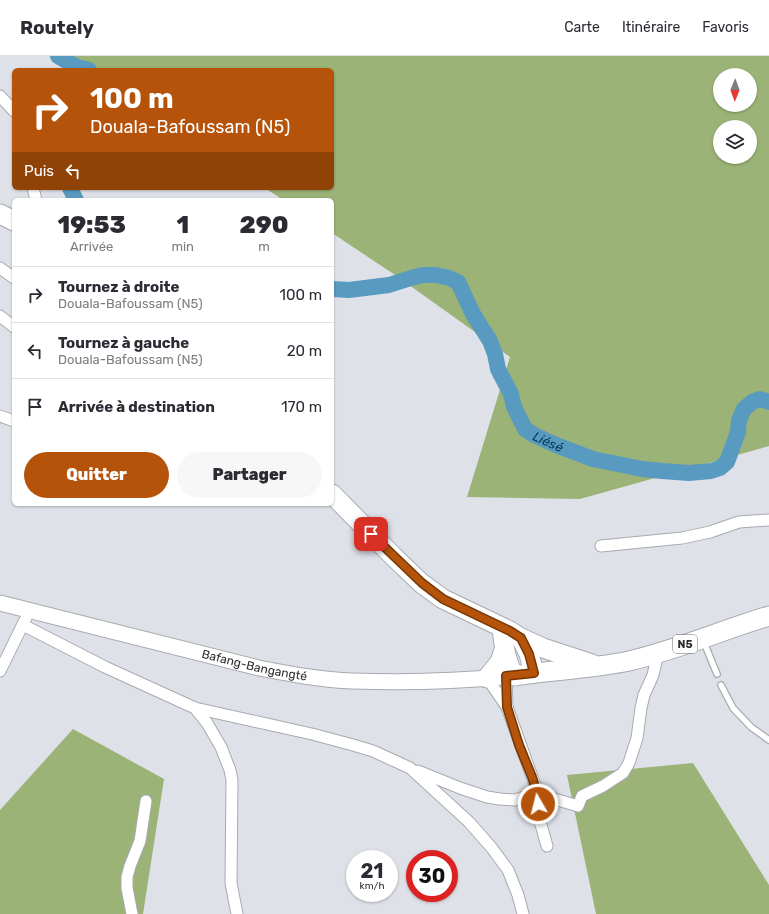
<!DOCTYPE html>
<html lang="fr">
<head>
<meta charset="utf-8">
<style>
  body { margin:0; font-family:Rubik,sans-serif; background:#f7f7f7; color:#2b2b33; height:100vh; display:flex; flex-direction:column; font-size:15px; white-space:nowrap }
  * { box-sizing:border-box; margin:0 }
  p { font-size:13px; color:#7c7c81 }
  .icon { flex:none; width:22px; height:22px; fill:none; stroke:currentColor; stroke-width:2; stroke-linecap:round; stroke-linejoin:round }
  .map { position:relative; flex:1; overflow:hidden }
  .details { position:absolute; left:12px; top:142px; width:322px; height:308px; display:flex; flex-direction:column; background:#fff; border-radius:6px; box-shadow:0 1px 3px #0004 }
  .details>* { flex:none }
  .top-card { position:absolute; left:12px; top:12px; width:322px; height:122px; border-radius:6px; box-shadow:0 1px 3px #0004; background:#b45309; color:#fff; overflow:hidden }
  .needle { width:26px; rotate:181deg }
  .tools { position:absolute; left:713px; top:12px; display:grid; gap:8px }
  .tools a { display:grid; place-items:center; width:44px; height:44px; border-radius:50%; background:#fff; box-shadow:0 1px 3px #0004; font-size:20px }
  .speed { position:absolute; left:346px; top:794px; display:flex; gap:8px; font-size:20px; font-weight:700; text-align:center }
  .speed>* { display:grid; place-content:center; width:52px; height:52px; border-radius:50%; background:#fff; box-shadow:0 1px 3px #0004; line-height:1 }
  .speed small { font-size:10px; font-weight:400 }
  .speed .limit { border:6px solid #d22; background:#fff; color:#111 }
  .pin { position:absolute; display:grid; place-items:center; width:34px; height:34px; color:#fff; margin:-17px; border-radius:8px; box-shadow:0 2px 6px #0006 }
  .me { position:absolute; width:44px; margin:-22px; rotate:352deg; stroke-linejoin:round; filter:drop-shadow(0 0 3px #0008) }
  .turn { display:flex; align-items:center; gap:14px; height:84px; padding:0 12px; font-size:18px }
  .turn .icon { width:52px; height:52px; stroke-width:2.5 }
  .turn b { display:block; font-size:28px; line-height:34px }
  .then { display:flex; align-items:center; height:38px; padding:0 12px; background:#0003; gap:8px; font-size:15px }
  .eta { display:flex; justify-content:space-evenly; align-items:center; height:68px; text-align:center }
  .eta b { font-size:24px; font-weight:800; line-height:28px }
  .action { display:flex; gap:8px; margin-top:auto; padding:8px 12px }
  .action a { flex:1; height:46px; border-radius:24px; background:#b45309; color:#fff; font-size:16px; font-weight:800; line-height:46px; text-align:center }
  .action a+a { background:#f7f7f7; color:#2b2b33 }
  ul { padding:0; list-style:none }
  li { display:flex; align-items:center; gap:12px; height:56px; padding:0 12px; border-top:1px solid #e1e1e2 }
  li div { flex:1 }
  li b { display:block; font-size:15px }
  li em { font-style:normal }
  header { display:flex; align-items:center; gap:24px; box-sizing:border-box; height:56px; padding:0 20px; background:#fff; border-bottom:1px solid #e1e1e2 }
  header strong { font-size:19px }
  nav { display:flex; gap:22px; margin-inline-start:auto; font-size:14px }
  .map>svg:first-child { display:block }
</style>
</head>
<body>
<header>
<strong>Routely</strong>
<nav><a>Carte</a><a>Itinéraire</a><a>Favoris</a></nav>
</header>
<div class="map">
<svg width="769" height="858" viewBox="0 0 769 858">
  <rect width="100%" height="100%" fill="#dfe1e9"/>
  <g fill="#9bb376" fill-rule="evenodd">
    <path d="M68,0H769V390L580,443L467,441L510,301L395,219L332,177V144H283L265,132H332V14H89ZM720,19H750V49H720ZM720,71H750V101H720Z"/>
    <path d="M73,673L164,723L143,858H0V754Z"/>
    <path d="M693,707L769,829V858H596L567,719Z"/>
  </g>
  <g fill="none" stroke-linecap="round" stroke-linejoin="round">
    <g stroke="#589ac0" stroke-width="16">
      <path d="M58,0L77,11L89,14"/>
      <path d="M70,132L76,144"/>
      <path id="s1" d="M332,233L349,234L389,229L411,222L423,219H436L449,222L458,226L473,258L490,285L495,298L498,313L511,338L514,351L525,373L534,379L556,389L593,403L642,413L662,415L689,417L711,415L720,412L727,406L738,376L739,364L744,353L752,346L760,343L769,346"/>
    </g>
    <g stroke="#a8aab1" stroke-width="8">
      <g id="lane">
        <path d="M703,584L717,618"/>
        <path d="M721,629L733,652L751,671L769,684"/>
      </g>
    </g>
    <g stroke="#a8aab1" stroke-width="13">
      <g id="street">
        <path d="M0,40L14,55"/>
        <path d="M33,132L36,144"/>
        <path d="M0,212L14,222"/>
        <path d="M0,260L14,271"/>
        <path d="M0,360L14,365"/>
        <path d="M601,490L682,482L710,476L739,466L769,464"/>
        <path d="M23,569L105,611L195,652L207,667L221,691L230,714L232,724L231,827L237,858"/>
        <path d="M0,615L26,562"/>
        <path d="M506,620L507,651L535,729L538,758L547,790"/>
        <path d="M487,622L507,651"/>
        <path d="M195,652L312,678L353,689L373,695L410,712L469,766L491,791L508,814L518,839L523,858"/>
        <path d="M418,715L460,732L487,741L500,743L515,744L537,737L551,742L578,750L582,740L603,730L623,717L629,707L637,682L641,652L644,639L653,619L658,597"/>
        <path d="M132,858L127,832V821L130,810L140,785L146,745"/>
      </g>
    </g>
    <g stroke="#a8aab1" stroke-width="17">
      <g id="secondary">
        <path id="s2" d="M0,547L259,612C290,618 321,624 353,625C406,627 461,625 514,620"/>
      </g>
    </g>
    <g stroke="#a8aab1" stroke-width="21">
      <g id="highway">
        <path d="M0,158L14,165"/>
        <path d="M332,438L394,501L421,527L443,543L510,575L521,582L529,598L534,617"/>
        <path d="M502,572C504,589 505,604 514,620C552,614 591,613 629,605C677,594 722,574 769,560"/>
        <path d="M521,582L543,592L592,608"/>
        <path d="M487,622L500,606L504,594"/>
      </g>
    </g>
    <use href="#lane" stroke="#fff" stroke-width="5.5"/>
    <use href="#street" stroke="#fff" stroke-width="11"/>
    <use href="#secondary" stroke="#fff" stroke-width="15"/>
    <use href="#highway" stroke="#fff" stroke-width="19"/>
  </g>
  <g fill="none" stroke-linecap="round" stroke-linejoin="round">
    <g stroke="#753606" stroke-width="10">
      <path id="route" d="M371,478L422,527L443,543L510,575L521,582L529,598L534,617L506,620L507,651L519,689L532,721L537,737L538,748"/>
    </g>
    <use href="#route" stroke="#b45309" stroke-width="7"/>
  </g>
  <g text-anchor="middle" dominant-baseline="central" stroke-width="4" stroke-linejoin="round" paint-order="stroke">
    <rect fill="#fff" stroke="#6b6c6e" stroke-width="1" x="673" y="579" width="24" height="18" rx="3"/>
    <g font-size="11" font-weight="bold" fill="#2c2d30">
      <text x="685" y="588">N5</text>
    </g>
    <g font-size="12" fill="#2c2d30" stroke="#fff">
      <text stroke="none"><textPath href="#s2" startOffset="262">Bafang-Bangangté</textPath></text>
    </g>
    <g font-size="13" font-style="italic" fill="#003852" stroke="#fff">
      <text stroke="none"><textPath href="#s1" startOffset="318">Liésé</textPath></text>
    </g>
  </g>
</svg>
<div class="tools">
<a><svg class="needle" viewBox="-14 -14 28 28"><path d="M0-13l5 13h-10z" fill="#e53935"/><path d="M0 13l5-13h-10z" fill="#7c7c81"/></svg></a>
<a><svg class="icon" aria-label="layers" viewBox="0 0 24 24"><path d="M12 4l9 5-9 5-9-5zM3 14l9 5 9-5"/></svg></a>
</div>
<div class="speed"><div>21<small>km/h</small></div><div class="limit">30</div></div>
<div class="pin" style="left:371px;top:478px;background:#d93025"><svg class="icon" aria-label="arrive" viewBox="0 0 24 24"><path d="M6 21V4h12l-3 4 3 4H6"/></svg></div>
<svg class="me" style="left:538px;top:748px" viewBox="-20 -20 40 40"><circle r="17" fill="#b45309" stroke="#fff" stroke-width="3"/><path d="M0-11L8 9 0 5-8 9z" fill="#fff"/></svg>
<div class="top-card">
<div class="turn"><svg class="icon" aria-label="right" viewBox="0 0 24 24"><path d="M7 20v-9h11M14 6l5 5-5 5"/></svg><div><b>100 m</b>Douala-Bafoussam (N5)</div></div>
<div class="then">Puis<svg class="icon" aria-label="left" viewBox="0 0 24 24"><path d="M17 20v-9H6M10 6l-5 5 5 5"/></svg></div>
</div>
<section class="details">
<div class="eta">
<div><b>19:53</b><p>Arrivée</p></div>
<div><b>1</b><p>min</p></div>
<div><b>290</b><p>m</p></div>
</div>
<ul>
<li><svg class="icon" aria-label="right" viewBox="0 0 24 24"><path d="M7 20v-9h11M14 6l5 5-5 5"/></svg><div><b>Tournez à droite</b><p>Douala-Bafoussam (N5)</p></div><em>100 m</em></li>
<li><svg class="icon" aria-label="left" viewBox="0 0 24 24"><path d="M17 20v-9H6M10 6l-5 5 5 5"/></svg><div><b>Tournez à gauche</b><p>Douala-Bafoussam (N5)</p></div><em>20 m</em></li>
<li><svg class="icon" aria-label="arrive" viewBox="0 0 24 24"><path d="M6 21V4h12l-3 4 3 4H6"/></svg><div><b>Arrivée à destination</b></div><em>170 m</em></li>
</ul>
<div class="action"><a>Quitter</a><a>Partager</a></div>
</section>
</div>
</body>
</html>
